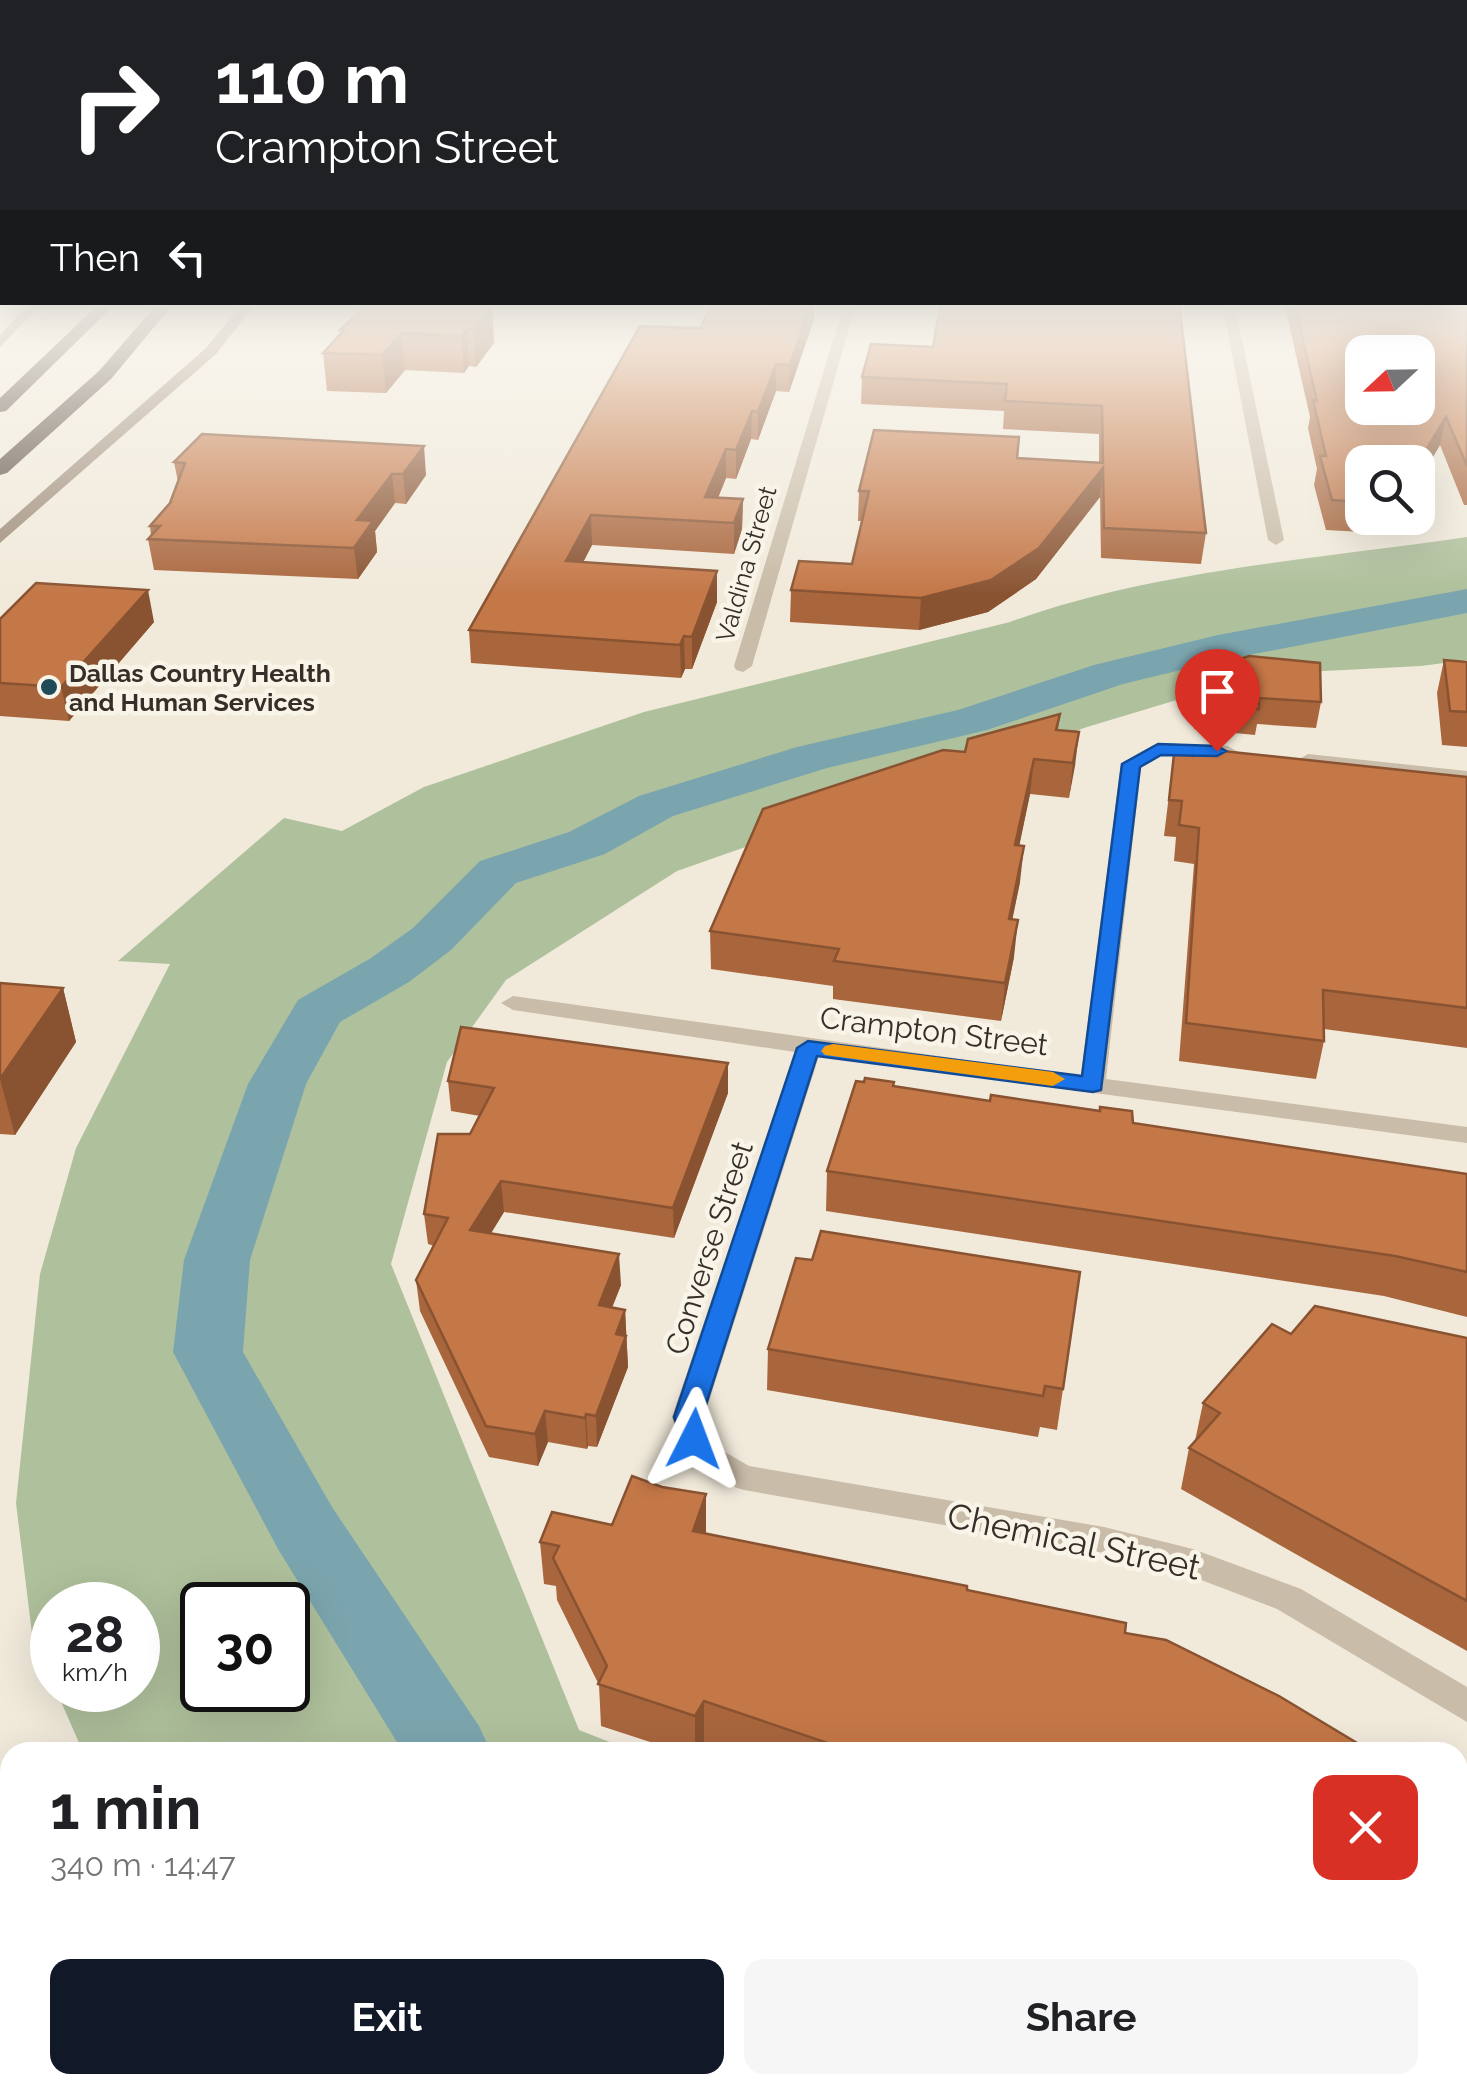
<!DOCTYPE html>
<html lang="en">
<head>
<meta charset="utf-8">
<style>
  body { margin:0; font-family:Raleway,sans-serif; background:#f6f6f6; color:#202124; height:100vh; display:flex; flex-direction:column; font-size:38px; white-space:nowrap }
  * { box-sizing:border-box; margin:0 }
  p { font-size:32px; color:#757577 }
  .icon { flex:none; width:55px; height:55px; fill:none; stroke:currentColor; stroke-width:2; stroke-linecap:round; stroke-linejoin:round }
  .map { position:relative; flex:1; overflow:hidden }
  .side { position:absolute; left:0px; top:1742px; width:1468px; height:352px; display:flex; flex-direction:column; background:#fff; border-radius:30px 30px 0 0; box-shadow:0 10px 40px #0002 }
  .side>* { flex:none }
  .guide { position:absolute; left:0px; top:0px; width:1468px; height:305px; box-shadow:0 10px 40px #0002; background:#202124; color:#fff; overflow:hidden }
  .needle { width:65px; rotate:248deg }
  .fabs { position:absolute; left:1345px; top:335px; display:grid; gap:20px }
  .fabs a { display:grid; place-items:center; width:90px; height:90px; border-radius:20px; background:#fff; box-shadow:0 10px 40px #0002; font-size:50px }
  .speed { position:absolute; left:30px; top:1582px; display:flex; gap:20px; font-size:50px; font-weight:700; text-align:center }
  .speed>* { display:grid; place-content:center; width:130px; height:130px; border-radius:50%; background:#fff; box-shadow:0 10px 40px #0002; line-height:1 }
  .speed small { font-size:25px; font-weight:400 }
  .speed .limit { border:5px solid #111; border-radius:15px; background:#fff; color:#111 }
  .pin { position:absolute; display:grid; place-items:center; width:85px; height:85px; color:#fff; margin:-102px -42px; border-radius:50% 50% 50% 0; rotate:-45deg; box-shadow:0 0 10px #0007 }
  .pin .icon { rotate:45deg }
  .me { position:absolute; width:110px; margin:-55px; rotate:3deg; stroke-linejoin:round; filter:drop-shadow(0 0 8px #0008) }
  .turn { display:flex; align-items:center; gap:35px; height:210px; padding:0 50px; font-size:45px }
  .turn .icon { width:130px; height:130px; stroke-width:2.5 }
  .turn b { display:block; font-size:70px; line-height:85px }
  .then { display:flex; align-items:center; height:95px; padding:0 50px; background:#0003; gap:20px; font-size:38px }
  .round { display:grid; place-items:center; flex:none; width:105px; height:105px; border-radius:20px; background:#f6f6f6 }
  .overview { display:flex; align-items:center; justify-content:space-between; height:170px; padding:0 50px }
  h1 { font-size:60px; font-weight:700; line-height:75px }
  .cta { display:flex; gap:20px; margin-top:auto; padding:20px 50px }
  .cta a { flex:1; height:115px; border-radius:20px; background:#111827; color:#fff; font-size:40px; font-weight:700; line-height:115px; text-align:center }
  .cta a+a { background:#f6f6f6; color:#202124 }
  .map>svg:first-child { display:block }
</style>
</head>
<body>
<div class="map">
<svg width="1467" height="2094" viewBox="0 0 1467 2094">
  <rect width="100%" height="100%" fill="#f1eadb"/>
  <g fill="#afc09c" fill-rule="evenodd">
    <path d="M1467,537V660L1421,666L1263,674L1087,727L677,871L506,980L447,1062L391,1264L579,1730L635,1752H83L56,1690H138V1605H52V1682L32,1634L16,1503L40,1274L76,1148L170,964L118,961L284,818L342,831L424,787L644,712L1010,622C1152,570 1318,559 1467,537ZM202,1605H288V1690H202Z"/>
    <path d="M255,2085H1298L1308,2094H261Z"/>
  </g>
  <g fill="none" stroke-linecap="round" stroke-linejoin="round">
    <g fill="#7ba5ae" fill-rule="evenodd">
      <path d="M1467,589V613L1218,661L1123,684L987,730L827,768L673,816L605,854L516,883L451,950L409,982L340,1022L306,1084L250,1260L243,1352L332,1507L479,1726L491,1752H403L278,1549L173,1352L184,1260L248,1084L298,1000L371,958L413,928L480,861L569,832L639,796L797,747L958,710L1094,665L1218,635Z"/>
      <path d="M681,2085H782L786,2094H685Z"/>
    </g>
    <g fill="#c9bca8" fill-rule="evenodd">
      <path d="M839,302H852L854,311L752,666L743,672L736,670L734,666L842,311Z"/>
      <path d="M1222,302H1234L1284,540L1276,545L1268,540Z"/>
      <path d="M1158,743L1228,746L1238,752L1228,758L1162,755L1141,767L1106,1079L1467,1127V1143L819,1056L704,1417L718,1448L749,1466L1104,1527L1193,1549L1301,1589L1467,1687V1722L1277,1609L1188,1575L1104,1553L744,1490C704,1478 685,1456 672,1417L795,1052L513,1010L501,1003L513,996L1081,1076L1121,764Z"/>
      <path d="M1308,754L1467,771V783L1301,764L1298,760Z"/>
    </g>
    <g fill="#9d8b79" fill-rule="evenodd">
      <path d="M30,302H43L0,347V335Z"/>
      <path d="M244,302H257L216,354L0,543V529L206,348Z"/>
      <path d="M357,302H641L635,306H363Z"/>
    </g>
    <g fill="#574a3f" fill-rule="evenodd">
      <path d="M101,302H117L6,411L0,412V398Z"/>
      <path d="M159,302H175L111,379L7,473L0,475V459L99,371Z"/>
    </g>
  </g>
  <g fill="#a9663d">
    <path d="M370,302H433V304L492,307L494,343L476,367L469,366L464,373L405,370L386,393L327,391L323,353L340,334V330Z"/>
    <path d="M713,302H814V319L789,392L776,391L758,440L751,439L736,479L726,478L718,498L743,499L742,529L734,554L592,545L583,562L717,571V602L692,669H685L681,678L471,663L469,630L700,328Z"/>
    <path d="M1179,302L1206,533L1201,564L1101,558L1100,497L1036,579L988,612L919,630L790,622L791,590L852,564L862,521H858L859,491L1017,458L1099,462V434L1003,429L1004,411L861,404L862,377L933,347Z"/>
    <path d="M1284,302H1467V505H1464L1440,445L1418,482V462H1362V518H1385L1362,532L1326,530L1314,485L1317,469L1308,428L1310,417Z"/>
    <path d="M174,462L426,475L406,504L395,503L375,531L377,552L358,579L154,570L148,539L151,536L150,526L170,503L178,482Z"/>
    <path d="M0,619L154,622L69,721L0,716Z"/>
    <path d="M1444,660L1467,662V747L1442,745L1437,693Z"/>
    <path d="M1199,672L1321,702L1316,728L1257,724L1255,735L1194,729L1195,698Z"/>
    <path d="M1060,714L1058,730L1079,732L1069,798L1030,794L1019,845L1020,882L1012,919L1014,957L1001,1021L833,999V986L711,969L710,931L965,752Z"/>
    <path d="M1174,754L1467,777V1048L1324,1029V1041L1316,1079L1179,1061L1194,864L1174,861L1176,837L1164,836Z"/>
    <path d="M0,983L63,988L76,1042L15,1135L0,1134Z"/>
    <path d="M448,1081L728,1093L674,1238L504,1212L491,1233L621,1285L612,1308L625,1310L628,1367L597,1447L588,1446L587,1449L548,1442L538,1466L489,1457L420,1311L416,1280L434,1246L428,1244L424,1214L480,1116L451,1111Z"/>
    <path d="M864,1082L1467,1174V1317L1384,1296L826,1211L827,1171Z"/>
    <path d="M812,1260L1080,1272L1057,1430L1040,1427L1038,1437L767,1390L768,1349Z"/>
    <path d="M1291,1334L1467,1338V1651L1181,1489L1189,1448L1195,1441L1203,1403Z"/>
    <path d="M662,1487L706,1494V1534L967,1590L1125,1633L1372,1752H733L704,1742L698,1752H681L601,1726L599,1685L557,1600L556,1586L544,1584L540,1542L612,1525Z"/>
    <path d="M1346,2085H1458L1467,2094H1357Z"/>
  </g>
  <g fill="#895332">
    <path d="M811,302H814V319L789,392L790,365Z"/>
    <path d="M492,307L494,343L476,367L473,330Z"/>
    <path d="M467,329L469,366L464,373L461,336Z"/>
    <path d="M402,333L405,370L386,393L382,355Z"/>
    <path d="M776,364V391L758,440V412Z"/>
    <path d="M752,411L751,439L736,479V450Z"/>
    <path d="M1446,417L1440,445L1418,482V463Z"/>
    <path d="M424,446L426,475L406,504L403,474Z"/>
    <path d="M726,449V478L708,522L705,497Z"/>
    <path d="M1103,468L1100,497L1036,579L988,612L919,630L921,598Z"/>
    <path d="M392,474L395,503L375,531L377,552L358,579L354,548L357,520Z"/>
    <path d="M743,499L742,529L734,554V523Z"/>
    <path d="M591,515L592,545L568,592L566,561Z"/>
    <path d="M1365,518H1385L1362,532Z"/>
    <path d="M717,571V602L692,669V637Z"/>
    <path d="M148,590L154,622L69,721L61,687Z"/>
    <path d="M684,636L685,669L681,678L680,645Z"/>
    <path d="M1079,732L1075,766L1069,798L1073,763Z"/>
    <path d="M1034,759L1030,794L1012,881L1015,845Z"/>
    <path d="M1024,846L1020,882L1005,956L1009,919Z"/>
    <path d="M1018,920L1014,957L1001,1021L1005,983Z"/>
    <path d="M63,988L76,1042L15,1135L0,1079Z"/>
    <path d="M728,1063V1093L674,1238L673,1208Z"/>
    <path d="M501,1181L504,1212L474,1261L470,1230Z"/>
    <path d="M619,1254L621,1285L600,1337L599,1305Z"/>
    <path d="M625,1310L628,1367L597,1447L596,1416L616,1334Z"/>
    <path d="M545,1411L548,1442L538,1466L535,1434Z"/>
    <path d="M586,1414L588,1446L587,1449L585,1418Z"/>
    <path d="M706,1494V1536L693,1531Z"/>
    <path d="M704,1701V1742L698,1752H695V1716Z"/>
  </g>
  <g fill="#c47747" stroke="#895332" stroke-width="2.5" fill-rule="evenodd">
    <path d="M370,302H430L429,304L492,307L473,330L467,329L461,336L402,333L382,355L323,353L344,330H340Z"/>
    <path d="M713,302H811L790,365L776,364L758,412L752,411L736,450L726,449L705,497L743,499L734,523L591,515L566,561L717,571L692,637L684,636L680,645L469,630L640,326L700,328Z"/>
    <path d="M941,302H1179L1206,533L1104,528L1103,468L1039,548L991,580L921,598L791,590L799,561L852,564L869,491H859L874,430L1019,437L1017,458L1103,463L1102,406L1005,401L1007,384L862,377L871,344L933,347Z"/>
    <path d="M1294,302H1467V466L1446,417L1418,463L1362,462V502L1332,500L1320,456H1326L1313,400L1317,401ZM1362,352H1418V408H1362Z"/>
    <path d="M202,434L424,446L403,474H392L357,520L373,521L354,548L148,539L160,526H150L170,503L185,463L174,462Z"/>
    <path d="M36,583L148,590L61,687L0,683V619Z"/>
    <path d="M1249,656L1320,663L1321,702L1259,698V709L1198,703L1199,672Z"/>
    <path d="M1444,660L1467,662V712L1450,711Z"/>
    <path d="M1060,714L1056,730L1079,732L1073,763L1034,759L1015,845L1024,846L1009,919L1018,920L1005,983L834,961L839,949L710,931L763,809L943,750L965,752L968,739Z"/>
    <path d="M1194,748L1467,777V1008L1323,990L1324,1041L1186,1023L1199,828L1179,825L1182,801L1169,800L1174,754L1193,756Z"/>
    <path d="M0,983L63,988L0,1079Z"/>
    <path d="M461,1027L728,1063L673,1208L501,1181L470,1230L619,1254L599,1305L625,1310L616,1334L626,1336L596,1416L586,1414L585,1418L545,1411L535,1434L486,1426L416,1280L448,1218L424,1214L438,1134H470L494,1088L448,1081Z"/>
    <path d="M865,1078L894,1082L893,1086L990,1101L991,1095L1100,1111V1107L1132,1111L1133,1123L1467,1174V1272L1395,1256L827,1171L856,1081L864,1082Z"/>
    <path d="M821,1231L1080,1272L1063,1389L1045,1386L1043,1396L768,1349L796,1258L812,1260Z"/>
    <path d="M1315,1306L1467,1338V1601L1189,1448L1220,1413L1203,1403L1272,1324L1291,1334Z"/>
    <path d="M632,1476L662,1487L706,1494L693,1531L967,1586V1590L1126,1623L1125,1633L1166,1640L1279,1696L1372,1752H854L704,1701L695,1716L598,1684L607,1666L553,1558L559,1546L540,1542L552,1512L612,1525Z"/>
    <path d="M1458,1805L1467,1811V2094H1422L1411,2085H1458Z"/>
    <path d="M75,2085H161L176,2087L174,2094H72Z"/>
    <path d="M235,2087L278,2094H233Z"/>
  </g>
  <linearGradient id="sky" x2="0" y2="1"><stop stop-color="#7caed1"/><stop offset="0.51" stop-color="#f9f6ef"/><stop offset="1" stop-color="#f9f6ef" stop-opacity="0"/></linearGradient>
  <rect width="1467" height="595" fill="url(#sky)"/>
  <path fill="#1a73e8" stroke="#114b97" stroke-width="2.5" d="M1158,744L1217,746L1226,751L1217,756L1161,755L1140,767L1101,1090L1093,1092L817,1056L702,1417L709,1439L704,1447L694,1450L684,1447L674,1417L797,1048L808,1041L1082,1076L1122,764Z"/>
  <path fill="#f59e0b" d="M833,1044L1053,1072L1065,1079L1053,1086L825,1055L821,1051L825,1046Z"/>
  <circle fill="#1e4b57" stroke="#f9f4e8" stroke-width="4" cx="49" cy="687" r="10"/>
  <g text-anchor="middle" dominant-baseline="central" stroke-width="9" stroke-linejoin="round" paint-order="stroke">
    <g font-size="25" fill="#362e28" stroke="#f9f4e8">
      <text transform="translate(746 564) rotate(-74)">Valdina Street</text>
    </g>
    <g font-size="25" font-weight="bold" fill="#362e28" stroke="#f9f4e8" text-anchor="start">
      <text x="69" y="673">Dallas Country Health<tspan x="69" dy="29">and Human Services</tspan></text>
    </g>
    <g font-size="30" fill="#362e28" stroke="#f9f4e8">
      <text transform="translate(934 1031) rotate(7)">Crampton Street</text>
      <text transform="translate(709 1248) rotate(-72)">Converse Street</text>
    </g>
    <g font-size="35" fill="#362e28" stroke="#f9f4e8">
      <text transform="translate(1074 1541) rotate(12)">Chemical Street</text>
    </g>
  </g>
</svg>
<div class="fabs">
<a><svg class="needle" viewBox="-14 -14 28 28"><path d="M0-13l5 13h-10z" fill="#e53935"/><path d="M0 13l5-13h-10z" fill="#757577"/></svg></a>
<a><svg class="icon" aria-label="search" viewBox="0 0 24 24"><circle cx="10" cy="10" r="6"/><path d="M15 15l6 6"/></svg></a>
</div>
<div class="speed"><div>28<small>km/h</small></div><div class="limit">30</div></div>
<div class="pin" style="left:1217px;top:751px;background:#d93025"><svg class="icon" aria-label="arrive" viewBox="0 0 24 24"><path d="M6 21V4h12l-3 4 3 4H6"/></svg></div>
<svg class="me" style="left:694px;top:1439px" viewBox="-20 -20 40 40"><path d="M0-17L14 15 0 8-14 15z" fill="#1a73e8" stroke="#fff" stroke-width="4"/></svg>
<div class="guide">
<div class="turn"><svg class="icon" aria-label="right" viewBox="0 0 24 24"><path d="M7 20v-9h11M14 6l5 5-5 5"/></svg><div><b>110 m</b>Crampton Street</div></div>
<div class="then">Then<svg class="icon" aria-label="left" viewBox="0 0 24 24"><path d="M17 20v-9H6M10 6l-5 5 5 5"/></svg></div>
</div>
<section class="side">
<div class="overview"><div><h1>1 min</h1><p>340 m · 14:47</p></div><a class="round" style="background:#d93025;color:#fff"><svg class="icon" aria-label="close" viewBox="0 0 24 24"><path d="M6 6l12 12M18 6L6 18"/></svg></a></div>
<div class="cta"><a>Exit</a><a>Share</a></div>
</section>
</div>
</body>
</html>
